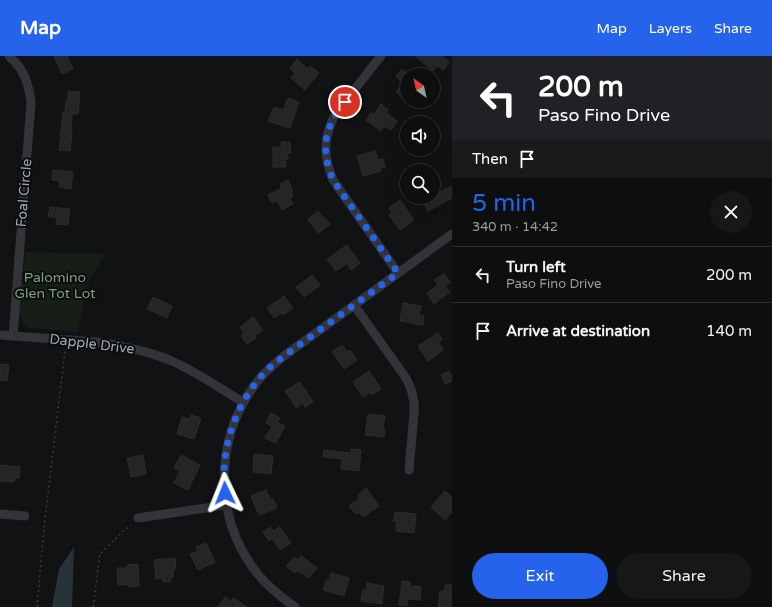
<!DOCTYPE html>
<html lang="en">
<head>
<meta charset="utf-8">
<style>
  body { margin:0; font-family:"Varela Round",sans-serif; background:#161717; color:#f1f3f6; height:100vh; display:flex; flex-direction:column; font-size:15px; white-space:nowrap }
  * { box-sizing:border-box; margin:0 }
  p { font-size:13px; color:#9a9c9e }
  .icon { flex:none; width:22px; height:22px; fill:none; stroke:currentColor; stroke-width:2; stroke-linecap:round; stroke-linejoin:round }
  .map { position:relative; flex:1; overflow:hidden }
  .side { display:flex; flex-direction:column; background:#0d0e0e; width:320px }
  .side>* { flex:none }
  .banner { background:#202124; color:#fff; overflow:hidden }
  .needle { width:26px; rotate:326deg }
  .tools { position:absolute; left:400px; top:12px; display:grid; gap:8px }
  .tools a { display:grid; place-items:center; width:40px; height:40px; border-radius:50%; background:#0d0e0e; box-shadow:0 4px 16px #0002,0 0 0 1px #2d2e2e; font-size:20px }
  .pin { position:absolute; display:grid; place-items:center; width:34px; height:34px; color:#fff; margin:-17px; border:2px solid #fff; border-radius:50%; box-shadow:0 1px 4px #0007 }
  .me { position:absolute; width:44px; margin:-22px; rotate:358deg; stroke-linejoin:round; filter:drop-shadow(0 0 3px #0008) }
  .turn { display:flex; align-items:center; gap:14px; height:84px; padding:0 20px; font-size:18px }
  .turn .icon { width:52px; height:52px; stroke-width:2.5 }
  .turn b { display:block; font-size:28px; line-height:34px }
  .then { display:flex; align-items:center; height:38px; padding:0 20px; background:#0003; gap:8px; font-size:15px }
  .round { display:grid; place-items:center; flex:none; width:42px; height:42px; border-radius:21px; background:#161717 }
  .head { display:flex; align-items:center; justify-content:space-between; height:68px; padding:0 20px }
  h1 { font-size:24px; font-weight:600; line-height:30px; color:#2563eb }
  .primary-button { display:flex; gap:8px; margin-top:auto; padding:8px 20px }
  .primary-button a { flex:1; height:46px; border-radius:24px; background:#2563eb; color:#fff; font-size:16px; font-weight:600; line-height:46px; text-align:center }
  .primary-button a+a { background:#161717; color:#f1f3f6 }
  ul { padding:0; list-style:none }
  li { display:flex; align-items:center; gap:12px; height:56px; padding:0 20px; border-top:1px solid #2d2e2e }
  li div { flex:1 }
  li b { display:block; font-size:15px }
  li em { font-style:normal }
  header { display:flex; align-items:center; gap:24px; box-sizing:border-box; height:56px; padding:0 20px; background:#2563eb; color:#fff }
  header strong { font-size:19px }
  nav { display:flex; gap:22px; margin-inline-start:auto; font-size:14px }
  main { display:flex; flex:1; min-height:0 }
  .map>svg:first-child { display:block }
</style>
</head>
<body>
<header>
<strong>Map</strong>
<nav><a>Map</a><a>Layers</a><a>Share</a></nav>
</header>
<main>
<div class="map">
<svg width="452" height="551" viewBox="0 0 452 551">
  <rect width="100%" height="100%" fill="#111213"/>
  <path fill="#171e17" d="M26,196L105,198L91,222L86,233L78,276L30,272L24,267L19,257Z"/>
  <path fill="#273338" d="M74,491L72,551H52L59,513Z"/>
  <g fill="#242527" stroke="#2b2c2f">
    <path d="M54,0H67L73,13L62,18Z"/>
    <path d="M415,0H442L449,6L443,14L438,10L433,15Z"/>
    <path d="M297,3L308,13L310,10L319,17L305,34L291,22L295,17L290,12Z"/>
    <path d="M402,13L407,17V45L396,36L403,27L396,21Z"/>
    <path d="M68,35L80,36L78,58H72L71,75H72L70,95L59,94L63,56H65L66,44H68Z"/>
    <path d="M288,42L299,46L290,72L268,65L274,51L283,54Z"/>
    <path d="M381,48L388,54L386,57L397,65L391,74L385,70L381,75L366,64L371,57L374,58Z"/>
    <path d="M281,86H290L291,97H288V103H285L286,111H273V91H282Z"/>
    <path d="M375,95L378,104L383,103L385,111L380,112L381,115L363,120L357,100Z"/>
    <path d="M53,114L73,116L71,133L59,131L60,125L52,124Z"/>
    <path d="M288,124L293,135L291,136L293,140L290,142L293,148L282,154L277,145L272,147L268,139L282,132L280,128Z"/>
    <path d="M433,127L438,137L452,130V142L428,155L421,141H433Z"/>
    <path d="M400,144L414,164L400,174L389,159L392,157L389,152Z"/>
    <path d="M50,151L70,153L68,169L56,168L57,162L48,160Z"/>
    <path d="M318,155L323,162L324,161L330,168L318,177L308,163Z"/>
    <path d="M347,189L360,207L351,214L347,207L336,215L327,203Z"/>
    <path d="M444,218L450,226L445,230L450,236L434,248L427,237L438,229L434,224Z"/>
    <path d="M312,219L320,229L304,241L296,231Z"/>
    <path d="M284,240L293,252L283,259L281,257L274,262L267,252Z"/>
    <path d="M153,241L172,250L167,262L147,253Z"/>
    <path d="M403,247L421,250L419,259L424,260L423,269L400,265Z"/>
    <path d="M253,261L263,274L255,280L256,282L247,288L241,280L244,277L240,271Z"/>
    <path d="M438,277L442,283L438,286L443,294L428,305L418,290Z"/>
    <path d="M342,289L347,296L350,294L357,304L344,313L332,296Z"/>
    <path d="M0,308L9,309L7,325L0,324Z"/>
    <path d="M369,315L381,333L372,339L370,336L363,341L353,326Z"/>
    <path d="M449,315L452,321V325L445,328L441,319Z"/>
    <path d="M300,326L313,346L305,351L303,347L296,352L285,335Z"/>
    <path d="M271,357L280,362L277,366L285,370L276,387L265,382L272,370L266,367Z"/>
    <path d="M368,358L385,360L383,373H385L384,381L365,379Z"/>
    <path d="M191,359L201,362L194,383L177,378L182,361L190,363Z"/>
    <path d="M351,393L361,394L359,415L341,413L342,403L323,401L324,394L351,397Z"/>
    <path d="M254,398L273,400L271,418L253,416Z"/>
    <path d="M143,399L146,418L131,421L127,402Z"/>
    <path d="M181,399L200,409L188,434L174,427L180,415L174,412Z"/>
    <path d="M0,409L20,411L19,422H15L14,426L0,425Z"/>
    <path d="M366,432L379,450L363,461L359,456L356,458L349,450L360,442L358,439Z"/>
    <path d="M266,434L271,444L273,443L277,452L259,459L251,440Z"/>
    <path d="M445,435L452,441V456L445,464L431,451Z"/>
    <path d="M395,456L416,458L414,477L396,475L397,465H393Z"/>
    <path d="M271,471L273,475L280,471L291,487L280,494L272,482L269,485L263,476Z"/>
    <path d="M206,487L215,506L198,514L190,498L198,495L196,491Z"/>
    <path d="M301,500L317,512L308,522L302,517L301,518L297,515L295,517L286,510L294,501L298,504Z"/>
    <path d="M175,502L176,512L173,513V521H170L171,525L163,526L162,522L156,523L154,504Z"/>
    <path d="M138,508L139,530L128,531V528L118,529L117,512H127V509Z"/>
    <path d="M331,517L349,522L344,540L323,534L326,524H329Z"/>
    <path d="M402,525L410,526V530L421,531L420,544L407,543V550L399,549Z"/>
    <path d="M367,527L384,530L382,548L361,545L363,533L366,534Z"/>
    <path d="M445,529H452V551H438L440,535H444Z"/>
    <path d="M225,541L231,545L233,542L247,551H218Z"/>
  </g>
  <g fill="none" stroke-linecap="round" stroke-linejoin="round">
    <g stroke="#383b3f" stroke-width="1.5" stroke-dasharray="2 3" stroke-linecap="butt">
      <path d="M37,551L44,472L65,294"/>
      <path d="M93,551L100,498L119,479L131,469"/>
    </g>
    <g stroke="#323438" stroke-width="9">
      <path d="M9,0C24,13 29,28 31,47L13,280"/>
      <path d="M381,0L336,57C323,81 323,99 333,124L398,217"/>
      <path d="M354,249L406,322L411,333L414,346V357L409,414"/>
      <path d="M0,279L97,286C123,290 150,295 174,306C198,317 221,333 243,346"/>
      <path d="M0,458L25,460"/>
      <path d="M138,462L226,449"/>
      <path d="M295,551C281,541 267,530 257,517C214,463 214,385 254,330C262,318 273,309 284,300L452,178"/>
    </g>
  </g>
  <g fill="none" stroke-linecap="round" stroke-linejoin="round">
    <path stroke="#2563eb" stroke-width="7" stroke-dasharray="0 12.6" d="M225,437C225,430 224,422 224,415C225,379 241,340 267,314C272,309 278,305 284,300L398,217L333,124C320,92 324,72 345,46"/>
  </g>
  <g text-anchor="middle" dominant-baseline="central" stroke-width="4" stroke-linejoin="round" paint-order="stroke">
    <g font-size="14" fill="#a1abb5" stroke="#0c0d0e">
      <text transform="translate(24 137) rotate(-85)">Foal Circle</text>
      <text transform="translate(92 288) rotate(7)">Dapple Drive</text>
    </g>
    <g font-size="14" fill="#7ca276" stroke="#0c0d0e">
      <text x="55" y="221">Palomino<tspan x="55" dy="16">Glen Tot Lot</tspan></text>
    </g>
  </g>
</svg>
<div class="tools">
<a><svg class="needle" viewBox="-14 -14 28 28"><path d="M0-13l5 13h-10z" fill="#e53935"/><path d="M0 13l5-13h-10z" fill="#9a9c9e"/></svg></a>
<a><svg class="icon" aria-label="sound" viewBox="0 0 24 24"><path d="M4 9h4l5-4v14l-5-4H4zM17 9q2 3 0 6"/></svg></a>
<a><svg class="icon" aria-label="search" viewBox="0 0 24 24"><circle cx="10" cy="10" r="6"/><path d="M15 15l6 6"/></svg></a>
</div>
<div class="pin" style="left:345px;top:46px;background:#d93025"><svg class="icon" aria-label="arrive" viewBox="0 0 24 24"><path d="M6 21V4h12l-3 4 3 4H6"/></svg></div>
<svg class="me" style="left:225px;top:437px" viewBox="-20 -20 40 40"><path d="M0-17L14 15 0 8-14 15z" fill="#2563eb" stroke="#fff" stroke-width="4"/></svg>
</div>
<section class="side">
<div class="banner">
<div class="turn"><svg class="icon" aria-label="left" viewBox="0 0 24 24"><path d="M17 20v-9H6M10 6l-5 5 5 5"/></svg><div><b>200 m</b>Paso Fino Drive</div></div>
<div class="then">Then<svg class="icon" aria-label="arrive" viewBox="0 0 24 24"><path d="M6 21V4h12l-3 4 3 4H6"/></svg></div>
</div>
<div class="head"><div><h1>5 min</h1><p>340 m · 14:42</p></div><a class="round"><svg class="icon" aria-label="close" viewBox="0 0 24 24"><path d="M6 6l12 12M18 6L6 18"/></svg></a></div>
<ul>
<li><svg class="icon" aria-label="left" viewBox="0 0 24 24"><path d="M17 20v-9H6M10 6l-5 5 5 5"/></svg><div><b>Turn left</b><p>Paso Fino Drive</p></div><em>200 m</em></li>
<li><svg class="icon" aria-label="arrive" viewBox="0 0 24 24"><path d="M6 21V4h12l-3 4 3 4H6"/></svg><div><b>Arrive at destination</b></div><em>140 m</em></li>
</ul>
<div class="primary-button"><a>Exit</a><a>Share</a></div>
</section>
</main>
</body>
</html>
